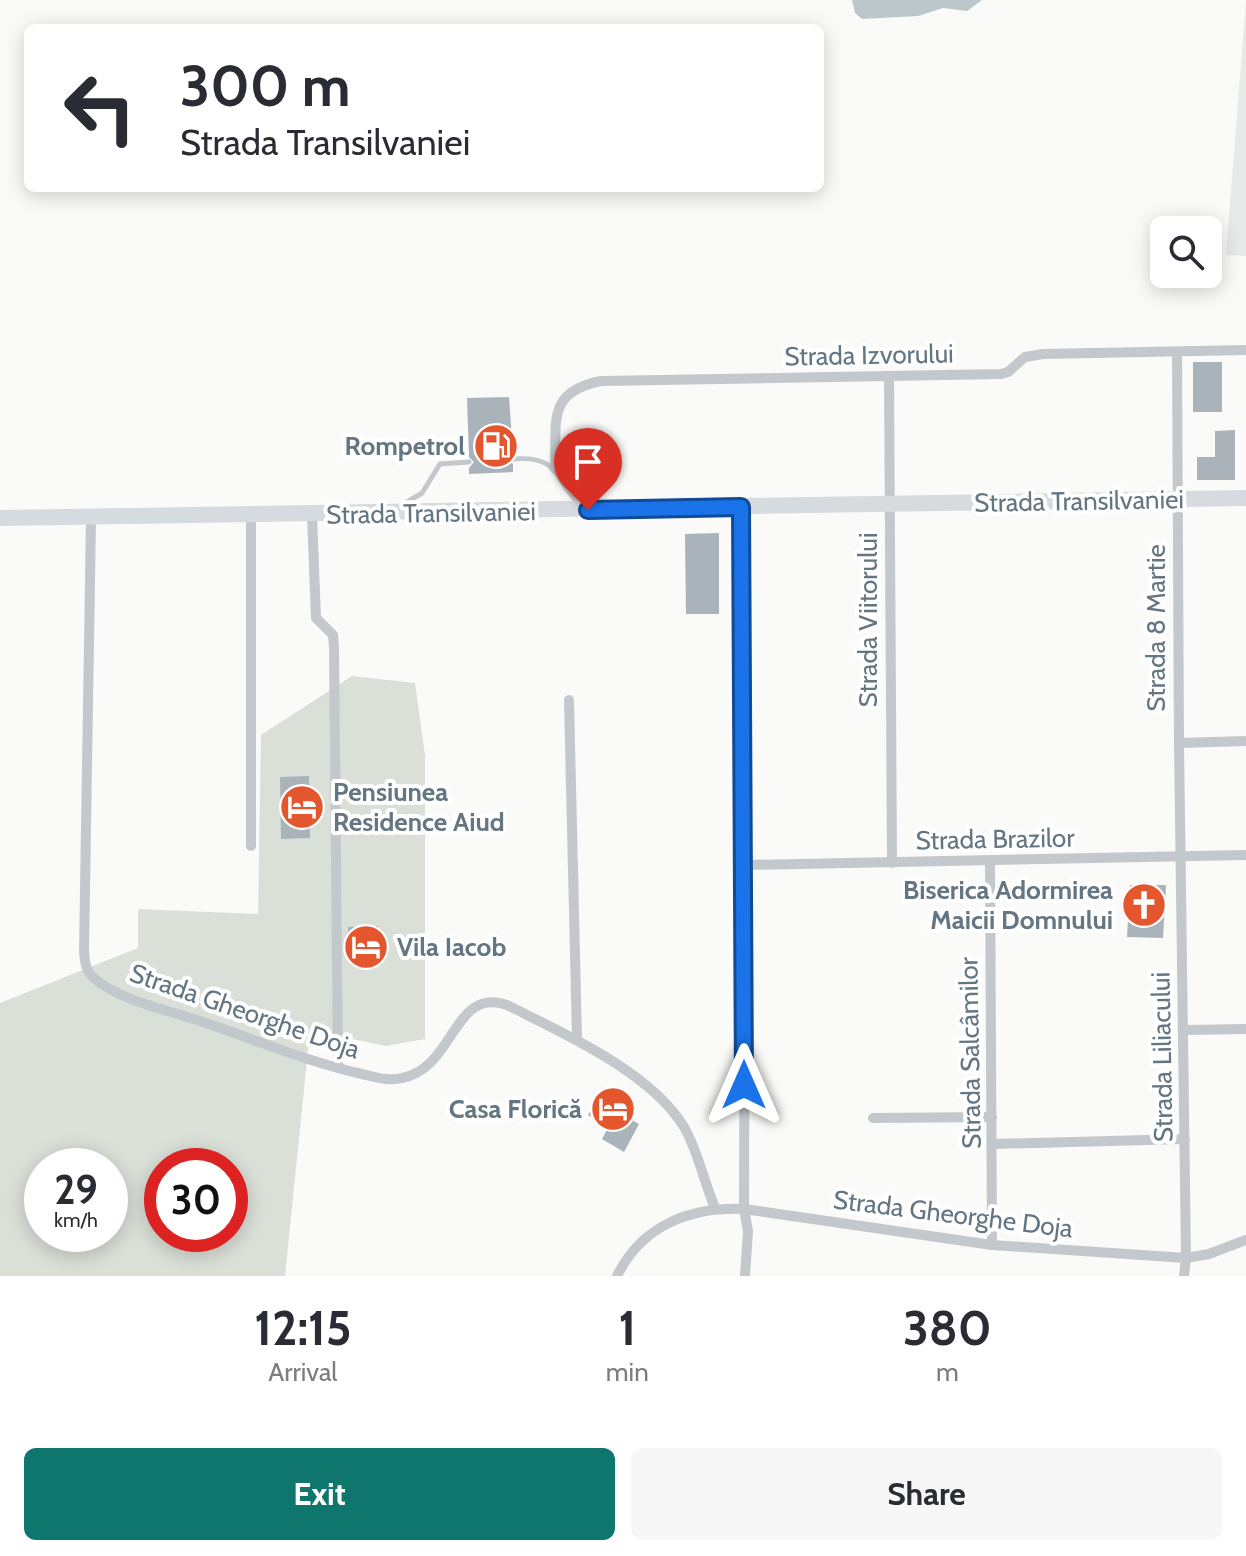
<!DOCTYPE html>
<html lang="en">
<head>
<meta charset="utf-8">
<style>
  body { margin:0; font-family:Cabin,sans-serif; background:#f7f7f7; color:#2b2b33; height:100vh; display:flex; flex-direction:column; font-size:30px; white-space:nowrap }
  * { box-sizing:border-box; margin:0 }
  p { font-size:26px; color:#7c7c81 }
  .icon { flex:none; width:44px; height:44px; fill:none; stroke:currentColor; stroke-width:2; stroke-linecap:round; stroke-linejoin:round }
  .map { position:relative; height:1276px; overflow:hidden }
  .panel { display:flex; flex-direction:column; background:#fff; flex:1 }
  .panel>* { flex:none }
  .hud { position:absolute; left:24px; top:24px; width:800px; height:168px; border-radius:12px; box-shadow:0 4px 20px #0003; background:#fff; color:#2b2b33; overflow:hidden }
  .tools { position:absolute; left:1150px; top:216px; display:grid; gap:16px }
  .tools a { display:grid; place-items:center; width:72px; height:72px; border-radius:12px; background:#fff; box-shadow:0 4px 20px #0003; font-size:40px }
  .speed { position:absolute; left:24px; top:1148px; display:flex; gap:16px; font-size:40px; font-weight:700; text-align:center }
  .speed>* { display:grid; place-content:center; width:104px; height:104px; border-radius:50%; background:#fff; box-shadow:0 4px 20px #0003; line-height:1 }
  .speed small { font-size:20px; font-weight:400 }
  .speed .limit { border:12px solid #d22; background:#fff; color:#111 }
  .pin { position:absolute; display:grid; place-items:center; width:68px; height:68px; color:#fff; margin:-82px -34px; border-radius:50% 50% 50% 0; rotate:-45deg; box-shadow:0 0 8px #0007 }
  .pin .icon { rotate:45deg }
  .me { position:absolute; width:88px; margin:-44px; rotate:0deg; stroke-linejoin:round; filter:drop-shadow(0 0 6px #0008) }
  .turn { display:flex; align-items:center; gap:28px; height:168px; padding:0 24px; font-size:36px }
  .turn .icon { width:104px; height:104px; stroke-width:2.5 }
  .turn b { display:block; font-size:56px; line-height:68px }
  .eta { display:flex; justify-content:space-evenly; align-items:center; height:136px; text-align:center }
  .eta b { font-size:48px; font-weight:800; line-height:56px }
  .cta { display:flex; gap:16px; margin-top:auto; padding:16px 24px }
  .cta a { flex:1; height:92px; border-radius:12px; background:#0f766e; color:#fff; font-size:32px; font-weight:800; line-height:92px; text-align:center }
  .cta a+a { background:#f7f7f7; color:#2b2b33 }
  .map>svg:first-child { display:block }
</style>
</head>
<body>
<div class="map">
<svg width="1246" height="1276" viewBox="0 0 1246 1276">
  <rect width="100%" height="100%" fill="#fafaf8"/>
  <path fill="#e8e9e9" d="M1246,0V256L1226,255Z"/>
  <path fill="#dadfd7" fill-rule="evenodd" d="M352,676L415,683L425,756V1039L386,1046L310,1030L285,1276H0V1003L138,948V909L258,914L261,735ZM42,1166H110V1234H42ZM162,1166H230V1234H162Z"/>
  <path fill="#bbc7cb" d="M852,0H982L967,11L943,8L918,16L862,19L855,13Z"/>
  <g fill="#aab3b9">
    <rect x="1193" y="362" width="29" height="50"/>
    <path d="M509,397L513,454L508,460L513,464V472L469,474V468L474,462L469,457L467,398Z"/>
    <path d="M1235,430V480H1197V457H1215V431Z"/>
    <path d="M719,533V614H686L685,534Z"/>
    <path d="M309,776L310,838L281,839L280,777Z"/>
    <path d="M1130,885H1166L1163,938L1127,937Z"/>
    <path d="M378,926L379,961L361,962V958H349L348,927Z"/>
    <path d="M603,1088L630,1103L623,1115L639,1124L624,1152L602,1139L609,1126L588,1115Z"/>
  </g>
  <g fill="none" stroke-linecap="round" stroke-linejoin="round">
    <g stroke="#c3c8cc" stroke-width="5">
      <path d="M513,459C563,455 553,482 581,505"/>
      <path d="M402,505L422,493L440,464L469,462"/>
    </g>
    <g stroke="#c3c8cc" stroke-width="10">
      <path d="M1177,352L1179,743L1186,1258L1184,1276"/>
      <path d="M889,377L892,863"/>
      <path d="M555,468C557,422 546,392 601,381L1001,374L1008,372L1025,357L1043,354L1246,350"/>
      <path d="M741,507L745,865L744,1209L748,1231L745,1276"/>
      <path d="M312,515L316,618L333,635L334,647L338,1068"/>
      <path d="M251,516V846"/>
      <path d="M91,518L84,952C85,963 86,972 95,979C121,1001 171,1011 203,1022C256,1040 310,1063 366,1075C378,1078 390,1081 402,1078C455,1068 453,986 507,1005C563,1033 651,1072 684,1127C698,1151 704,1182 715,1208"/>
      <path d="M569,700L577,1039"/>
      <path d="M1179,743L1246,741"/>
      <path d="M990,861L992,1245"/>
      <path d="M745,865L1246,855"/>
      <path d="M1185,1030L1246,1029"/>
      <path d="M873,1118L992,1117"/>
      <path d="M993,1144L1185,1139"/>
      <path d="M617,1276C642,1225 690,1207 744,1209L992,1245L1186,1258L1209,1254L1246,1240"/>
    </g>
    <path stroke="#d6dbdf" stroke-width="16" d="M0,518L1246,498"/>
  </g>
  <g fill="none" stroke-linecap="round" stroke-linejoin="round">
    <g stroke="#114b97" stroke-width="20">
      <path id="route" d="M588,510L741,507L744,1085"/>
    </g>
    <use href="#route" stroke="#1a73e8" stroke-width="14"/>
  </g>
  <defs>
    <g id="fuel-disc" transform="scale(2.3)"><circle r="9.5" fill="#e4572e" stroke="#fff"/><path d="M-5.5-6h7V0h2V4h1.3V-2.5L3-4.5l.8-.8L6-3V5H2.5V1h-1V6h-7ZM-4.2-4.7v3.2H.2V-4.7Z" fill="#fff"/></g>
    <g id="hotel-disc" transform="scale(2.3)"><circle r="9.5" fill="#e4572e" stroke="#fff"/><path d="M-6-4.5h1.5V1H6V5H4.5V3h-9V5H-6ZM-4 0a1.8 1.8 0 1 1 3.6 0ZM.5 0V-2.5h3Q6-2.5 6 0Z" fill="#fff"/></g>
    <g id="church-disc" transform="scale(2.3)"><circle r="9.5" fill="#e4572e" stroke="#fff"/><path d="M-1.2-6h2.4v3.5h3.3v2.4h-3.3V6h-2.4V-.1h-3.3v-2.4h3.3Z" fill="#fff"/></g>
  </defs>
  <g fill-rule="evenodd">
    <use href="#fuel-disc" x="496" y="446"/>
    <use href="#hotel-disc" x="302" y="807"/>
    <use href="#church-disc" x="1144" y="905"/>
    <use href="#hotel-disc" x="366" y="947"/>
    <use href="#hotel-disc" x="613" y="1109"/>
  </g>
  <g text-anchor="middle" dominant-baseline="central" stroke-width="8" stroke-linejoin="round" paint-order="stroke">
    <g font-size="26" fill="#657683" stroke="#fff">
      <text transform="translate(869 355) rotate(-1)">Strada Izvorului</text>
      <text transform="translate(1079 501) rotate(-1)">Strada Transilvaniei</text>
      <text transform="translate(431 513) rotate(-1)">Strada Transilvaniei</text>
      <text transform="translate(868 620) rotate(-90)">Strada Viitorului</text>
      <text transform="translate(1156 628) rotate(-90)">Strada 8 Martie</text>
      <text transform="translate(995 839) rotate(-1)">Strada Brazilor</text>
      <text transform="translate(245 1011) rotate(19)">Strada Gheorghe Doja</text>
      <text transform="translate(970 1053) rotate(-91)">Strada Salcâmilor</text>
      <text transform="translate(1162 1057) rotate(-91)">Strada Liliacului</text>
      <text transform="translate(953 1214) rotate(7)">Strada Gheorghe Doja</text>
    </g>
    <g font-size="26" font-weight="bold" fill="#657683" stroke="#fff" text-anchor="end">
      <text x="465" y="446">Rompetrol</text>
      <text x="333" y="792" text-anchor="start">Pensiunea<tspan x="333" dy="30">Residence Aiud</tspan></text>
      <text x="1113" y="890">Biserica Adormirea<tspan x="1113" dy="30">Maicii Domnului</tspan></text>
      <text x="397" y="947" text-anchor="start">Vila Iacob</text>
      <text x="582" y="1109">Casa Florică</text>
    </g>
  </g>
</svg>
<div class="tools">
<a><svg class="icon" aria-label="search" viewBox="0 0 24 24"><circle cx="10" cy="10" r="6"/><path d="M15 15l6 6"/></svg></a>
</div>
<div class="speed"><div>29<small>km/h</small></div><div class="limit">30</div></div>
<div class="pin" style="left:588px;top:510px;background:#d93025"><svg class="icon" aria-label="arrive" viewBox="0 0 24 24"><path d="M6 21V4h12l-3 4 3 4H6"/></svg></div>
<svg class="me" style="left:744px;top:1085px" viewBox="-20 -20 40 40"><path d="M0-17L14 15 0 8-14 15z" fill="#1a73e8" stroke="#fff" stroke-width="4"/></svg>
<div class="hud">
<div class="turn"><svg class="icon" aria-label="left" viewBox="0 0 24 24"><path d="M17 20v-9H6M10 6l-5 5 5 5"/></svg><div><b>300 m</b>Strada Transilvaniei</div></div>
</div>
</div>
<section class="panel">
<div class="eta">
<div><b>12:15</b><p>Arrival</p></div>
<div><b>1</b><p>min</p></div>
<div><b>380</b><p>m</p></div>
</div>
<div class="cta"><a>Exit</a><a>Share</a></div>
</section>
</body>
</html>
